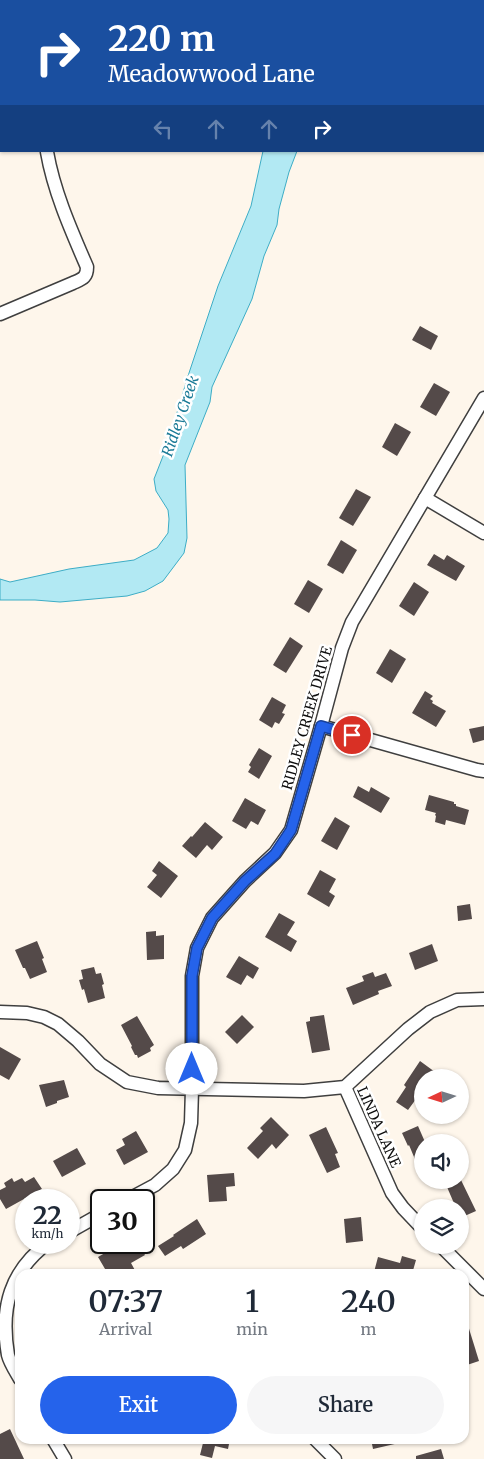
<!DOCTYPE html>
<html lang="en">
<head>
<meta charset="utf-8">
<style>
  body { margin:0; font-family:Merriweather,serif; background:#f6f6f7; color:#1f2937; height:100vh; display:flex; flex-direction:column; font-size:19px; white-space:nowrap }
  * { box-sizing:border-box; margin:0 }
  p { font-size:16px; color:#747a83 }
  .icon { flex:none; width:28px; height:28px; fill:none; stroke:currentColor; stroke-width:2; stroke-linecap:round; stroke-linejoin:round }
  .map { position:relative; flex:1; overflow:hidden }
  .side { position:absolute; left:15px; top:1269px; width:454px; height:175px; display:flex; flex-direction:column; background:#fff; border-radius:15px; box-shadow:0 1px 4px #0004 }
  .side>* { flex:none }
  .banner { position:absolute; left:0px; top:0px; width:485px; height:152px; box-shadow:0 1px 4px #0004; background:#1a4fa0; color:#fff; overflow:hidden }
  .needle { width:32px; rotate:266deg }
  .tools { position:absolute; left:414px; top:1069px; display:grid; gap:10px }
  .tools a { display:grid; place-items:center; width:55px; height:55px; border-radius:50%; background:#fff; box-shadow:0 1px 4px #0004; font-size:25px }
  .speed { position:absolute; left:15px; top:1189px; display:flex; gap:10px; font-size:25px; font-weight:700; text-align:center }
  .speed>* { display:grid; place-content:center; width:65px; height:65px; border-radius:50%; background:#fff; box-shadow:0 1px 4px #0004; line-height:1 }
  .speed small { font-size:12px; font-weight:400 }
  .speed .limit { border:2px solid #111; border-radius:8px; background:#fff; color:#111 }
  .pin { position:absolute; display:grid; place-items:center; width:42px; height:42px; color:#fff; margin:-21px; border:2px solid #fff; border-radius:50%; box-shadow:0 1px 5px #0007 }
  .me { position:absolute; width:55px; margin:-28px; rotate:0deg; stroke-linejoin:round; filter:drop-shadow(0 0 4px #0008) }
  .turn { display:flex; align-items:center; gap:18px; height:105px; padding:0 25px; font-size:22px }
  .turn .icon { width:65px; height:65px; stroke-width:2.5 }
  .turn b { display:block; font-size:35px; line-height:42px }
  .lanes { display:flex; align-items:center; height:48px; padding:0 25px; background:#0003; justify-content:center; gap:25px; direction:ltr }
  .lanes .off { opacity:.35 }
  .eta { display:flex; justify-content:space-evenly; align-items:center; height:85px; text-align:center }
  .eta b { font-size:30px; font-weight:600; line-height:35px }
  .cta { display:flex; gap:10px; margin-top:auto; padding:10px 25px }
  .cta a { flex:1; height:58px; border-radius:30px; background:#2563eb; color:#fff; font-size:20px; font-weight:600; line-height:58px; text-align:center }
  .cta a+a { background:#f6f6f7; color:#1f2937 }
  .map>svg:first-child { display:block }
</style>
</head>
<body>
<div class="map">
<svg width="484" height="1459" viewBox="0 0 484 1459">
  <rect width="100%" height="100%" fill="#fef6eb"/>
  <path fill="#b2e9f3" stroke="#3dadc6" d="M263,151H297L289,172L279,209L277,225L264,256L252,299L212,387L210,402L185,465L187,538L184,553L163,581L145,591L127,596L60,602L35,600H0V579L10,582L69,569L134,560L157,548L168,533L169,519L168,510L156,491L154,479L167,446L188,376L218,286L251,206Z"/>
  <g fill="#544a49">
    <path d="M420,326L438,336L431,350L412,340Z"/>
    <path d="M434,383L450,392L436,416L420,407Z"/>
    <path d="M395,423L411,432L397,456L382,447Z"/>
    <path d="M356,489L371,497L353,526L339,518Z"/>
    <path d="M341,540L357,550L343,574L327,565Z"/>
    <path d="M434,554L444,560L447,555L465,566L456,581L427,565Z"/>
    <path d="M308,580L323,589L309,613L294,604Z"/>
    <path d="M414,582L429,592L414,616L399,606Z"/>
    <path d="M290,637L303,646L286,673L273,665Z"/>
    <path d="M390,649L406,659L392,683L376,673Z"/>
    <path d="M425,691L433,696L430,699L433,701L432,703L446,711L436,727L412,713Z"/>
    <path d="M272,697L286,705L282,713L285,714L279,724L275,722L272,728L259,720Z"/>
    <path d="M484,726V740L473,743L469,729Z"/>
    <path d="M259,748L272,756L259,779L248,772L251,767L249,765Z"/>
    <path d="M358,786L369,792L371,787L390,798L381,813L353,797Z"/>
    <path d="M429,795L454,802V804H456V806L469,810L465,825L446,820L445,825L435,822L436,816L435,815L436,813L425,810Z"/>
    <path d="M245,798L266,810L258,825L251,821L246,829L232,821Z"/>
    <path d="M335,817L350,826L337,850L321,841Z"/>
    <path d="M205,822L223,837L212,850L207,845L196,858L182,846L191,836L192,837Z"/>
    <path d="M159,861L178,876L161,898L147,887L157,875L152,871Z"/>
    <path d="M320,870L336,879L329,892L335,896L329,907L307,894Z"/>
    <path d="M470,904L472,919L458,921L457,906Z"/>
    <path d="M279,913L295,922L287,935L297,941L291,952L265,937Z"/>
    <path d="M156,931V936L164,935V959L147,960L146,932Z"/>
    <path d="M37,941L44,958L42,959L47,972L30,979L25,968H23L15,950Z"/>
    <path d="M432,944L438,961L415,970L409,953Z"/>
    <path d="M239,956L259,968L253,979L247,975L241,985L226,977Z"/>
    <path d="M94,967L96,974L101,973L104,984L102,985L105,998L88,1003L84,989L82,990L79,980L83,979L81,970Z"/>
    <path d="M373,972L375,977L386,973L392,986L378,991L379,994L353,1005L346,988L364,981L362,976Z"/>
    <path d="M242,1015L254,1027L237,1044L225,1032Z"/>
    <path d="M324,1015L330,1050L312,1053L306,1022L310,1021V1017Z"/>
    <path d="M137,1016L154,1045L150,1048L151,1051L138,1058L137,1055H135L131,1047L132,1046L121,1025Z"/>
    <path d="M0,1047L21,1059L9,1080L0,1075Z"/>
    <path d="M420,1061L435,1072L431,1078H422V1098L419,1095L408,1110L396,1102L406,1087L404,1085Z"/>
    <path d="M64,1080L69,1097L57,1101V1103L46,1107L39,1085Z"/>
    <path d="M271,1117L289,1135L276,1149L272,1144L258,1159L247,1148L263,1131L260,1128Z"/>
    <path d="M418,1126L425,1142H422V1176L409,1145L408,1146L402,1133Z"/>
    <path d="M326,1127L338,1153L335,1154L340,1167L327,1173L309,1135Z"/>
    <path d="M136,1131L148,1152L124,1165L116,1150L125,1145L122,1139Z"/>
    <path d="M77,1148L86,1164L62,1177L53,1161Z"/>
    <path d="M234,1173L235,1186L226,1187L227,1201L209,1202L207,1175Z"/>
    <path d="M34,1177L42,1189L6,1209L0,1199V1190L6,1187L4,1183L12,1178L14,1182L22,1178L25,1182Z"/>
    <path d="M461,1180L476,1211L460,1218V1208H456L447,1187Z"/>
    <path d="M361,1217L363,1241L346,1243L344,1219Z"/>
    <path d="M197,1219L206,1234L183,1249L181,1246L165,1256L158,1246L174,1236L173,1235Z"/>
    <path d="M124,1242H138L145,1255L131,1263L137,1274H119L117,1270L111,1274H108L98,1257Z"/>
    <path d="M402,1256L416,1260L412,1274H380L374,1272L378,1257L400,1263Z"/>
    <path d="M466,1319L479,1361L464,1366V1320Z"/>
    <path d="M10,1429L24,1459H0V1434Z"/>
    <path d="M201,1439H230L228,1449L215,1446L212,1458L200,1455L203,1443L201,1442Z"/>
    <path d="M371,1439H399V1443L373,1449Z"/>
    <path d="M441,1449L444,1459H416V1456Z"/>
  </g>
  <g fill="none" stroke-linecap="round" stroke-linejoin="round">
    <g stroke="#3f3f3f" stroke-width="15">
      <g id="minor">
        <path d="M0,314L73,283C82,279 87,278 87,267C71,230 54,192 47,152"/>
        <path d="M425,498L484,533"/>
        <path d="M321,726L477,770L484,771"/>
        <path d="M0,1012L27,1013L44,1017L58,1024L78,1041L100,1064L127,1082L158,1088L304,1091L345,1087L408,1029L430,1012L457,1000L484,999"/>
        <path d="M345,1087L392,1193L403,1208L422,1228"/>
        <path d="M127,1200L155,1185L173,1169L185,1150L191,1123L192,1089V976L197,948L212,918L245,881L275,853L291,830L321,726L342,648L352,622L484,398"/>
        <path d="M69,1232L101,1214"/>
        <path d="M440,1245L484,1289"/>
        <path d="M20,1379C16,1372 10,1363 8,1355C0,1307 10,1271 49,1242"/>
        <path d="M53,1439L65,1459"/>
        <path d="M315,1439L335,1459"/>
      </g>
    </g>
    <use href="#minor" stroke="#fff" stroke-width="12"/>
  </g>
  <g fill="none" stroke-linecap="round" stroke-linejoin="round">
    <g stroke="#184099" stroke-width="12">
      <path id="route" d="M192,1069V976L197,948L212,918L245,881L275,854L291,830L321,726L352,735"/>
    </g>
    <use href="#route" stroke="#2563eb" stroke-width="9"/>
  </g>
  <g text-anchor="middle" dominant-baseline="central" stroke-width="5" stroke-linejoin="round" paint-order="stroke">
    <g font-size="14" fill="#0c0c0c" stroke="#fff">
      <text transform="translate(307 718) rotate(-74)">RIDLEY CREEK DRIVE</text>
      <text transform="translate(379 1127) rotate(66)">LINDA LANE</text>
    </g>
    <g font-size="15" font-style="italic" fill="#1c7b97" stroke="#fff">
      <text transform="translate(180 416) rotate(-71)">Ridley Creek</text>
    </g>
  </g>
</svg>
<div class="tools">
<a><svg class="needle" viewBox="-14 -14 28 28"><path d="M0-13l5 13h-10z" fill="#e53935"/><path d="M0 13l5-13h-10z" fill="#747a83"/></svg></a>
<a><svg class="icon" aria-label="sound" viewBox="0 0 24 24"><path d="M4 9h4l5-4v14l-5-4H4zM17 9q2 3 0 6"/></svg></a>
<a><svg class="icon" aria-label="layers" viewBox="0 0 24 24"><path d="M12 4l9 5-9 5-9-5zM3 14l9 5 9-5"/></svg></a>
</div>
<div class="speed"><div>22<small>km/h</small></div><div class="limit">30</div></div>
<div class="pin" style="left:352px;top:735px;background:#d93025"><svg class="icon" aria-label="arrive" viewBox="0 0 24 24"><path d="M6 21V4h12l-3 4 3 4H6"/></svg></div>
<svg class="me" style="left:192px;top:1069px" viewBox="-20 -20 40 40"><circle r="19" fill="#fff"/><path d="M0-13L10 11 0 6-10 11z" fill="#2563eb"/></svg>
<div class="banner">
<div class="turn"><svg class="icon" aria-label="right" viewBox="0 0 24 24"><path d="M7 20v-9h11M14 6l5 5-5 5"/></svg><div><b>220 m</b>Meadowwood Lane</div></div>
<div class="lanes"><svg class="icon off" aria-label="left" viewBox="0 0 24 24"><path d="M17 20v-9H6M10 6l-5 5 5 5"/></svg><svg class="icon off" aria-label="ahead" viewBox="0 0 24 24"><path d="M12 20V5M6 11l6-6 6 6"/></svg><svg class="icon off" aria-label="ahead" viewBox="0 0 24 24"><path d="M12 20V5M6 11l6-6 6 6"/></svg><svg class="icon" aria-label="right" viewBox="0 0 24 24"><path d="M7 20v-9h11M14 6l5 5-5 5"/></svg></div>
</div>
<section class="side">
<div class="eta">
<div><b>07:37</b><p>Arrival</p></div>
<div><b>1</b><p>min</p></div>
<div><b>240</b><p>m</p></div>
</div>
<div class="cta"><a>Exit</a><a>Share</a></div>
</section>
</div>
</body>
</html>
